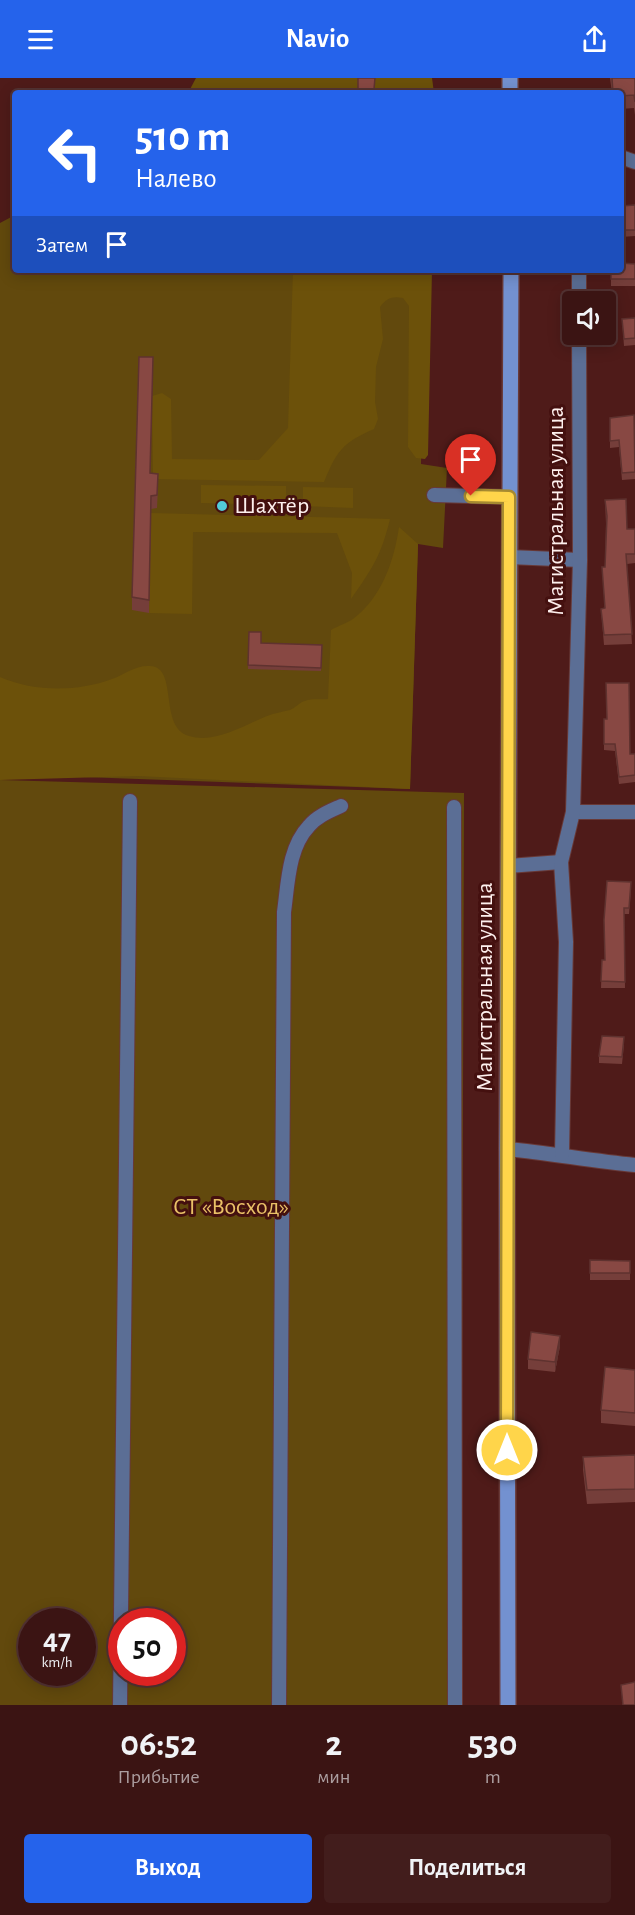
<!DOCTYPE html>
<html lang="ru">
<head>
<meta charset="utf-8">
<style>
  body { margin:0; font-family:"Alegreya Sans",sans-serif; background:#421d1c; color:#f1f3f6; height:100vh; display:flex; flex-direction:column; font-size:22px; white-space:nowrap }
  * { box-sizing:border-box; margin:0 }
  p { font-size:20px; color:#ac9ea0 }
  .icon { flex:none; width:33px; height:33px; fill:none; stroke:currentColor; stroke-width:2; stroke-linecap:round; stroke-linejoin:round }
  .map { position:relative; height:1627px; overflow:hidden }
  .details { display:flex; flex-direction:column; background:#3b1413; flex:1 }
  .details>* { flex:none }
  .top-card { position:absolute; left:12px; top:12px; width:612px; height:183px; border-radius:6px; box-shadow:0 3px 15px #0003,0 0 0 2px #543333; background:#2563eb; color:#fff; overflow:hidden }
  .controls { position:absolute; left:562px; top:213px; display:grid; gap:12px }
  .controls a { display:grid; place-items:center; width:54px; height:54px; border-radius:6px; background:#3b1413; box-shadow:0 3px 15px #0003,0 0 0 2px #543333; font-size:30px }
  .speed { position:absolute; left:18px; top:1530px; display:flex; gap:12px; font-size:30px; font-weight:700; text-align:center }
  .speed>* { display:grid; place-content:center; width:78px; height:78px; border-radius:50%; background:#3b1413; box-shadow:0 3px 15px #0003,0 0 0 2px #543333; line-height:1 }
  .speed small { font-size:15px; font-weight:400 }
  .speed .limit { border:9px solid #d22; background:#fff; color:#111 }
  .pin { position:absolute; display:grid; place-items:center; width:51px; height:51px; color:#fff; margin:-62px -26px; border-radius:50% 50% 50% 0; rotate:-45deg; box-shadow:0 0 6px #0007 }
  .pin .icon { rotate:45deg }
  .me { position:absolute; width:66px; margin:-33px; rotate:0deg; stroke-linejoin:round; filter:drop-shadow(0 0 4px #0008) }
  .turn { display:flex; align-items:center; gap:21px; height:126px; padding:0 24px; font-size:27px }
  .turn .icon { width:78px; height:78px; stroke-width:2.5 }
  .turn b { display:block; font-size:42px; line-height:51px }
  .then { display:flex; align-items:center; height:57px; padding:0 24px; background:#0003; gap:12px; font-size:22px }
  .eta { display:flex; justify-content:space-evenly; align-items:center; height:102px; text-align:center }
  .eta b { font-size:36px; font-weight:600; line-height:42px }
  .primary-button { display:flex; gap:12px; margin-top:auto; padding:12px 24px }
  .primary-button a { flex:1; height:69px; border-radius:6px; background:#2563eb; color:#fff; font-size:24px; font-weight:600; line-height:69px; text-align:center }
  .primary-button a+a { background:#421d1c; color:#f1f3f6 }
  header { display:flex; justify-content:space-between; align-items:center; height:78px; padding:0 24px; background:#2563eb; color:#fff; font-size:27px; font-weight:600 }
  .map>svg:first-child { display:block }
</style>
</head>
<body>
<header><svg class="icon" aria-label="menu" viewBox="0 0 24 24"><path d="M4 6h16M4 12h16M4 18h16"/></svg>Navio<svg class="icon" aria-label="share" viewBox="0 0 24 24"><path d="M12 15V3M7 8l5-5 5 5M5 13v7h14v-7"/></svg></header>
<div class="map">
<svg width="635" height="1627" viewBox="0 0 635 1627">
  <rect width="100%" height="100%" fill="#4f1b19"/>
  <g fill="#62490d" fill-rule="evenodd">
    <path d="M15,137V192H424L421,386L447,390L443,470L418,466L410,711L0,696V145Z"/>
    <path d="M0,702L464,715L461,1627H0ZM32,1544H82V1594H32ZM122,1544H172V1594H122Z"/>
  </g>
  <g fill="#6c510a">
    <path d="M196,0H432L434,15H188Z"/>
    <path d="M293,192H432L428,377L425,381L416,380L408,369L409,228L403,220C392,218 387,220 380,229L383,261L376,289L375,324L378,341L374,351C342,365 337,373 324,404L153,401L152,318L162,315L171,321L172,381L259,382L288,350Z"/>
    <path d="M201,407L286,408V427L201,425Z"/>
    <path d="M303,409L353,410V430L303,428Z"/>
    <path d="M151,435L390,441C381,478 372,491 351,521L352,495L337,455L193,454L192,536L149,535Z"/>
    <path d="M399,449L418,466L410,711L138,698L0,702V599C34,614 77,614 112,601C126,596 135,587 150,588C179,589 158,649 189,658C215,666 244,647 267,638C275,635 282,634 290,632C295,630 300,624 305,623C312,620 321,622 328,621L331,552C338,548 347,545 353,541C382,519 394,483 399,449Z"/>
  </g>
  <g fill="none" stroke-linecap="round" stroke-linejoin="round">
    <g stroke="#683937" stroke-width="16">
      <g id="street">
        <path d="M621,79L635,84"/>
        <path d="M579,192V224"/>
        <path d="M434,417L509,419"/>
        <path d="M509,479L580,482"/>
        <path d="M454,729L455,1627"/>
        <path d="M573,734H635"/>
        <path d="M508,788L561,784"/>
        <path d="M507,1071C550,1075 592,1083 635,1087"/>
        <path d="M562,1076L566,864L561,784L573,734L580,482L579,256"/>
        <path d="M120,1627L130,723"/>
        <path d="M279,1627L284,834C288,806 288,770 309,748C317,738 330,733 341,728"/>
      </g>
    </g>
    <g stroke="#683937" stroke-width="18">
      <g id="secondary">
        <path d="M510,0V15"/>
        <path d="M508,1627L507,1071L511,192"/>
      </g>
    </g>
    <use href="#street" stroke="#5b6e95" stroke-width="14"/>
    <use href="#secondary" stroke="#7391d0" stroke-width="15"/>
  </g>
  <g fill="#753e3a">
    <rect x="358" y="0" width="17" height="15"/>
    <path d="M610,0H635V37L634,30L621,31V15H612Z"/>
    <path d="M635,127V158L621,159V128Z"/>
    <path d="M635,186V208H611V192Z"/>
    <path d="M635,240V267L624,268L622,241Z"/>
    <path d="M610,340L635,351V401L622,402L619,369L610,370Z"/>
    <path d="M150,395L158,409L157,430L151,431L149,535L132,532V519Z"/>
    <path d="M605,422L627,451H635V485L627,486L632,566L604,567L601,531L605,530L602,489H605L606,446Z"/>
    <path d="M249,554L261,565L322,567L321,593L248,591Z"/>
    <path d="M604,641H607L630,676H635V704L619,706L615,673L604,672Z"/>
    <path d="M631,811L629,836H624L625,910H601L602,882H605Z"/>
    <path d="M624,966L622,986L599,985V978Z"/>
    <path d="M590,1182L630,1183V1202H590Z"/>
    <path d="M560,1268L555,1294L528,1291V1281Z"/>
    <path d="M635,1292V1348L601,1345V1332Z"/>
    <path d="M635,1377V1424L587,1426L583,1392V1379Z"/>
  </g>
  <path fill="#5f322f" d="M560,1258V1268L555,1294V1284Z"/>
  <g fill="#884843" stroke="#5f322f" stroke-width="1.5">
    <path d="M358,0H375L374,11L358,12Z"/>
    <path d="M612,0H635V24L634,17L621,18V15H613Z"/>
    <path d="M635,127V152H621V128Z"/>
    <path d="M621,185L635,186V201H611V192H621Z"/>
    <path d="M635,240V260L624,261L622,241Z"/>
    <path d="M139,279H153L150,395L158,396L157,417L151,418L149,522L132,519Z"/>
    <path d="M634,337L635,394L622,395L619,362L610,363V340Z"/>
    <path d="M626,421L627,451H635V476H626L632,556L604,557L601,531L605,530L602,489H605L607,438L605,422Z"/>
    <path d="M249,554H261V565L322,567L321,590L248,587Z"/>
    <path d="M606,605H629L630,676H635V697L619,699L615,666H604V641H607Z"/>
    <path d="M607,803L631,804L629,830H624L625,904L601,903L602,882H605L604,842Z"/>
    <path d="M602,958L624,959L622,979L599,978Z"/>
    <path d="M590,1182L630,1183V1195H590Z"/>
    <path d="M531,1254L560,1258L555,1284L528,1281Z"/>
    <path d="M605,1289L635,1292V1335L601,1332Z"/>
    <path d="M635,1377V1411L587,1412L583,1379Z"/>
    <path d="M635,1604V1627H623L621,1607Z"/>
  </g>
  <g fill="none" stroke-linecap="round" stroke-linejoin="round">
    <g stroke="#a68a30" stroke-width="15">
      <path id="route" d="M471,418L509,419L507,1372"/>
    </g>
    <use href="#route" stroke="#ffd54a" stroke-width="10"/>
  </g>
  <circle fill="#52cbd8" stroke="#44100f" stroke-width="2" cx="222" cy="428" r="6"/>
  <g text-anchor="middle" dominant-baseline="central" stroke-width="6" stroke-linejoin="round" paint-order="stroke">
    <g font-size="24" fill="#fef0ee" stroke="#44100f" text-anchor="start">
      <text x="234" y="428">Шахтёр</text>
    </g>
    <g font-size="24" fill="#fef0ee" stroke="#44100f">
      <text transform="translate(556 433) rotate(-90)">Магистральная улица</text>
      <text transform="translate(485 909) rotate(-90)">Магистральная улица</text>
    </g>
    <g font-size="24" fill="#eac167" stroke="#44100f">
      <text x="231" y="1129">СТ «Восход»</text>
    </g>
  </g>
</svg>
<div class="controls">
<a><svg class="icon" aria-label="sound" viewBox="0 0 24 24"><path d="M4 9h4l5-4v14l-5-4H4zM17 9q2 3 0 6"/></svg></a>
</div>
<div class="speed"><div>47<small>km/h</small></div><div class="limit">50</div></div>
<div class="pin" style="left:471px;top:418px;background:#d93025"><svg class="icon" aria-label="arrive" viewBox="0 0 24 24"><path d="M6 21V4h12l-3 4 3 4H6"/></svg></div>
<svg class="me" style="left:507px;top:1372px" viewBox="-20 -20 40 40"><circle r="17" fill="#ffd54a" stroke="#fff" stroke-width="3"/><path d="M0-11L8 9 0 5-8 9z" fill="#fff"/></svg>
<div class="top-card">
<div class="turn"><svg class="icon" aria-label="left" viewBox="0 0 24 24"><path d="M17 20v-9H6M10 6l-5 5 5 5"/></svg><div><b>510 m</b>Налево</div></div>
<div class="then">Затем<svg class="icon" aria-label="arrive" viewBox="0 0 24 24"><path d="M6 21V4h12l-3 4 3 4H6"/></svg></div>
</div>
</div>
<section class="details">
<div class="eta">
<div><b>06:52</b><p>Прибытие</p></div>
<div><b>2</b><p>мин</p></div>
<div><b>530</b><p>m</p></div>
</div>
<div class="primary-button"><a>Выход</a><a>Поделиться</a></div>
</section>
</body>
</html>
